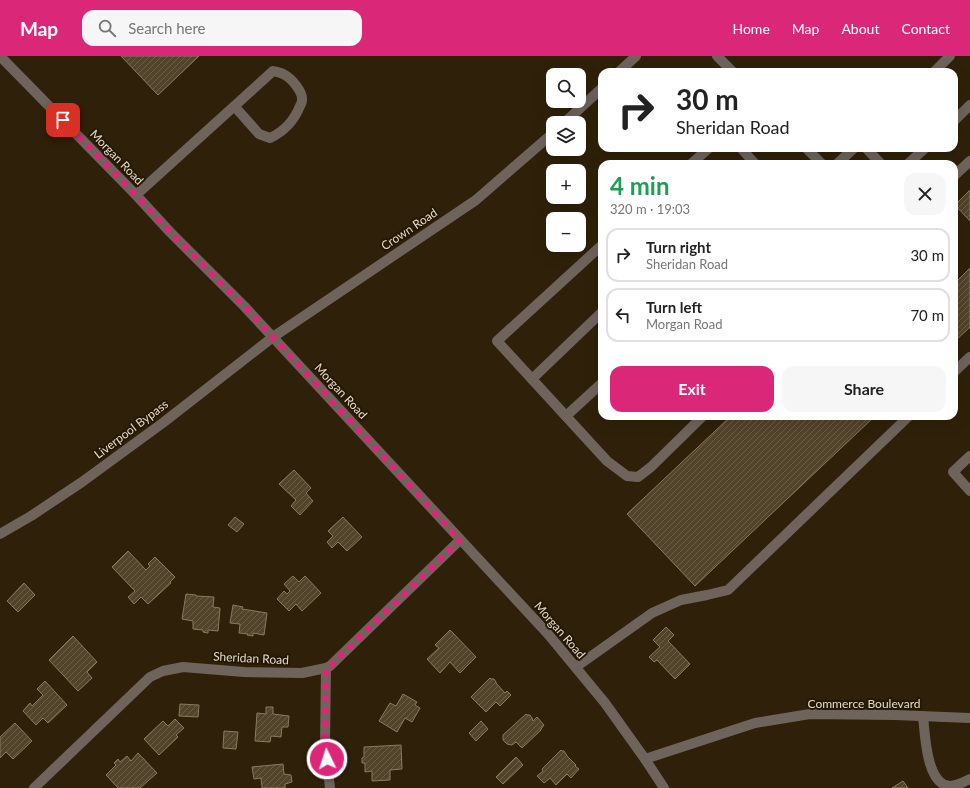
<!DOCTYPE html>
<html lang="en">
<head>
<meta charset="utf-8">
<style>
  body { margin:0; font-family:Lato,sans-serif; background:#f6f6f6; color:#222; height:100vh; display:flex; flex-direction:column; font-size:15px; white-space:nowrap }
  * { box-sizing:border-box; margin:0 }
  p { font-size:13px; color:#767676 }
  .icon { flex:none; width:22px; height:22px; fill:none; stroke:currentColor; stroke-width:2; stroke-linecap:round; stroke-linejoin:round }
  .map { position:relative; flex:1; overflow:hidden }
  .panel { position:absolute; left:598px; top:104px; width:360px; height:260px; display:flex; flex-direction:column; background:#fff; border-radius:12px; box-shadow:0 4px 16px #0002 }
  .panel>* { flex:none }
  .top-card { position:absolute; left:598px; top:12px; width:360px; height:84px; border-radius:12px; box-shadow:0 4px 16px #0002; background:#fff; color:#222; overflow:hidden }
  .tools { position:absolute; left:546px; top:12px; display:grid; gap:8px }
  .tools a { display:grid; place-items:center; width:40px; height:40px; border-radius:8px; background:#fff; box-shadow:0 4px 16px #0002; font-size:20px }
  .pin { position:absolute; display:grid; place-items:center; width:34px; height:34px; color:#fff; margin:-17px; border-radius:8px; box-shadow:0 2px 6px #0006 }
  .me { position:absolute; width:44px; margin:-22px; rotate:356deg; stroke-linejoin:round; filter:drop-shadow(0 0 3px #0008) }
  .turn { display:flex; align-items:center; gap:14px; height:84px; padding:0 12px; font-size:18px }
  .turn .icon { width:52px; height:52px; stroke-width:2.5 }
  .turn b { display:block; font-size:28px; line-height:34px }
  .round { display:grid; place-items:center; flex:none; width:42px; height:42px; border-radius:12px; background:#f6f6f6 }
  .headline { display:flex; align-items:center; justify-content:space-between; height:68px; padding:0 12px }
  h1 { font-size:24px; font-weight:700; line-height:30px; color:#1e9e55 }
  .action { display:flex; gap:8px; margin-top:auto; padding:8px 12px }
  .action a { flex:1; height:46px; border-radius:12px; background:#db2777; color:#fff; font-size:16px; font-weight:700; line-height:46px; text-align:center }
  .action a+a { background:#f6f6f6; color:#222 }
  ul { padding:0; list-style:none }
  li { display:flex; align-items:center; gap:12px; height:54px; margin:0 8px 6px; padding:0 4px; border:2px solid #e0e0e0; border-radius:12px }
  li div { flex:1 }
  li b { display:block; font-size:15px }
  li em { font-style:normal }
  header { display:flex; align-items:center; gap:24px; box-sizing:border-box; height:56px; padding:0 20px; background:#db2777; color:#fff }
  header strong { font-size:19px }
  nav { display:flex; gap:22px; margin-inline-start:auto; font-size:14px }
  .search { width:280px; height:36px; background:#f6f6f6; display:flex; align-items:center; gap:10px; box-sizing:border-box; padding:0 14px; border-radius:12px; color:#767676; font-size:15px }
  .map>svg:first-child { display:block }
</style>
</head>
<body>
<header>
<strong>Map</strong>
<div class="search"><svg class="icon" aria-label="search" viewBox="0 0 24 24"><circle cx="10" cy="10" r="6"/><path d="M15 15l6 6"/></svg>Search here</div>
<nav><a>Home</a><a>Map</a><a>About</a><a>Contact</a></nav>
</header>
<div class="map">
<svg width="970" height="732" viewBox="0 0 970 732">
  <defs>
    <pattern id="building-hatch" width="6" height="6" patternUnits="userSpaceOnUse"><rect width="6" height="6" fill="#52432b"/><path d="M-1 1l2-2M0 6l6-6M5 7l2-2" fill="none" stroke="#6b5e49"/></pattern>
  </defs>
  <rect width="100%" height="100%" fill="#2f2109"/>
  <g fill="url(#building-hatch)" stroke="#8b7a61">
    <path d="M121,0H199L158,39Z"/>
    <path d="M970,134V165L955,149Z"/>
    <path d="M970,212V271L954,286V228Z"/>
    <path d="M731,360H875L695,530L627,458Z"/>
    <path d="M294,414L311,432L306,437L313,445L300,459L291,450L296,444L279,428Z"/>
    <path d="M235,461L244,468L237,476L228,469Z"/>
    <path d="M343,461L362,481L347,495L338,486L332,492L327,486L333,480L328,475Z"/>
    <path d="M128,495L146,514L150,510L148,508L155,501L175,521L170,526L171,527L148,548L141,541L134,548L128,541L135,535L112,511Z"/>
    <path d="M293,520L299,526L305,520L321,537L302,555L296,548L289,555L277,543L284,535L287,538L290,535L284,528Z"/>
    <path d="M24,527L35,539L18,556L7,545Z"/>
    <path d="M186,538L196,539V540L214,541L213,551L220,552L218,575L208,574V577L203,576V574L193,573V565L182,563Z"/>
    <path d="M233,549L243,551L242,553L267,557L264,579L253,577V580L247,579L248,578L239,577L240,568L230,567Z"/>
    <path d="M666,571L674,579L668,585L690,608L675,623L657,604L654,606L649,601L660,591L653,584Z"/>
    <path d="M450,574L476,601L460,617L450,606L440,617L427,603L439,592L435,589Z"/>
    <path d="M73,580L97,606L87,616L92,622L78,635L49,604Z"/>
    <path d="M490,622L491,623H494L496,626V627L505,637L507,635L511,639L500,650L496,646L486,656L471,641Z"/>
    <path d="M45,625L67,649L48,667L43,662L36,669L23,655L30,647L32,650L43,639L37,633Z"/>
    <path d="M403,638L417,646L415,649L420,652L412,666L405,662L397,676L379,665L390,647L396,650Z"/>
    <path d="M180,648L199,649L198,661L179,660Z"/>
    <path d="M266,651H273V658L289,660L288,671H282L281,681L271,680L270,686L255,685L257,657L266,658Z"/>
    <path d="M526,658L527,659H530L532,662L533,665L537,661L544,669L541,673V674L522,692L516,686L512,689L507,688L503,684V679Z"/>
    <path d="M175,663L184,672L176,679L178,681L159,699L144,683L163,665L168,670Z"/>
    <path d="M481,665L488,673L476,685L469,677Z"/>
    <path d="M15,667L32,685L13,703L6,696L0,702V681Z"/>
    <path d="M224,675L238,676L236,693L223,692Z"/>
    <path d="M401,689L402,713L390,714V724L372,725V715L365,716V707H362V702L364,701V691Z"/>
    <path d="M561,694L562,695H564L566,698L567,700L576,709L575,710L579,713L571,722L567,718L556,729L550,722L544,727L537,720L543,715L542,713Z"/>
    <path d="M138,697L157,717L140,732H118L106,719L116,709L114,707L118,703L120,706L127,700L131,705Z"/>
    <path d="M516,701L523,709L503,728L496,721Z"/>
    <path d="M283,708L284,718L291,719L292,726L285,728V732H262L261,722L254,723L252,711Z"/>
    <path d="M903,725L908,732H892Z"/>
  </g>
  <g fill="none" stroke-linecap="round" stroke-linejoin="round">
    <g stroke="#6f645c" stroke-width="10">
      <path d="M0,0L136,139L170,176L244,250L548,578L605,647L645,703L664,732"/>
      <path d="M717,0L733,16"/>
      <path d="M619,16L636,0"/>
      <path d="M934,16L950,0"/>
      <path d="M954,65L970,49"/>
      <path d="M564,67L602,32"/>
      <path d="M741,92L755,108"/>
      <path d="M806,92L822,108"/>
      <path d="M866,92L881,108"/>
      <path d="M691,108L709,92"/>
      <path d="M837,108L854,92"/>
      <path d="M908,108L925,92"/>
      <path d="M954,120L970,105"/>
      <path d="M136,139L273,15C277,16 282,17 285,19C292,23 303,36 302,44C302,47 301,48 300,50C294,65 285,75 270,82L259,78L235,51"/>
      <path d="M602,189L497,285L607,405L627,420L638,421L651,411L703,360"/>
      <path d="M954,316L970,301"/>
      <path d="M532,323L602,256"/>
      <path d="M566,360L602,327"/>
      <path d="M970,400L953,416L970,435"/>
      <path d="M0,478L31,460L82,426L164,366L273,281L476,144L553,77"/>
      <path d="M576,611L652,557L681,544L707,539L728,534L909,360"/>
      <path d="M326,612L325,689L330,732"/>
      <path d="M923,660C925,677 926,729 950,730C957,730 964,726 970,723"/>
      <path d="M645,703L755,667L810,658L895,659L970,662"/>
      <path d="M34,732L150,621L163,615L183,611L244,616L302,617L326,612L330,610L460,484"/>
    </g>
  </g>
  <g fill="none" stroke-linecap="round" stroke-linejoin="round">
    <path stroke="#db2777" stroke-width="7" stroke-dasharray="0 12.6" d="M63,64L136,139L170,176L244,250L460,484L330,610L326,612L325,689L327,703"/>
  </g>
  <g text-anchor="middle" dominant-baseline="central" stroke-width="4" stroke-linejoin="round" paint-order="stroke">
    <g font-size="12" fill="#e4dacc" stroke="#251802">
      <text transform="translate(117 101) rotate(46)">Morgan Road</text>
      <text transform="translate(409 173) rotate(-34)">Crown Road</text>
      <text transform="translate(341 335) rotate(47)">Morgan Road</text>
      <text transform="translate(131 373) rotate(-37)">Liverpool Bypass</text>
      <text transform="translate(560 574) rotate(49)">Morgan Road</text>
      <text transform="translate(251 602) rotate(3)">Sheridan Road</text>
      <text x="864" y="647">Commerce Boulevard</text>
    </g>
  </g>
</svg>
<div class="tools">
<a><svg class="icon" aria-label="search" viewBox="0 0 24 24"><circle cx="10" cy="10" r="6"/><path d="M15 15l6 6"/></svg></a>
<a><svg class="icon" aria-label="layers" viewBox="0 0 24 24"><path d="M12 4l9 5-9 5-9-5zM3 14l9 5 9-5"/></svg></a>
<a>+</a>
<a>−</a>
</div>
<div class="pin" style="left:63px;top:64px;background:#d93025"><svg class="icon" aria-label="arrive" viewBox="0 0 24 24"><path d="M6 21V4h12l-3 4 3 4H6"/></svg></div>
<svg class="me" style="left:327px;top:703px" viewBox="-20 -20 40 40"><circle r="17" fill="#db2777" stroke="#fff" stroke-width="3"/><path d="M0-11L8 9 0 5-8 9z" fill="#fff"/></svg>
<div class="top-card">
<div class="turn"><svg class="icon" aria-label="right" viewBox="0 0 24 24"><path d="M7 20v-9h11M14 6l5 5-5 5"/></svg><div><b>30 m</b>Sheridan Road</div></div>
</div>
<section class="panel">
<div class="headline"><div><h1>4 min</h1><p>320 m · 19:03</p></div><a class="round"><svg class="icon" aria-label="close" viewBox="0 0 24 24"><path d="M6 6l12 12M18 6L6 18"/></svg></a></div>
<ul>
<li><svg class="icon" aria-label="right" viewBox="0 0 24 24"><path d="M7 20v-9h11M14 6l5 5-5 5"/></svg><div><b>Turn right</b><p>Sheridan Road</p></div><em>30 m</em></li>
<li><svg class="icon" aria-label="left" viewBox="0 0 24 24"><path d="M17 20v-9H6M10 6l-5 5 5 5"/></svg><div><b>Turn left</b><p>Morgan Road</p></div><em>70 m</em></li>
</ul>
<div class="action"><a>Exit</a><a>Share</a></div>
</section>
</div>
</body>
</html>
